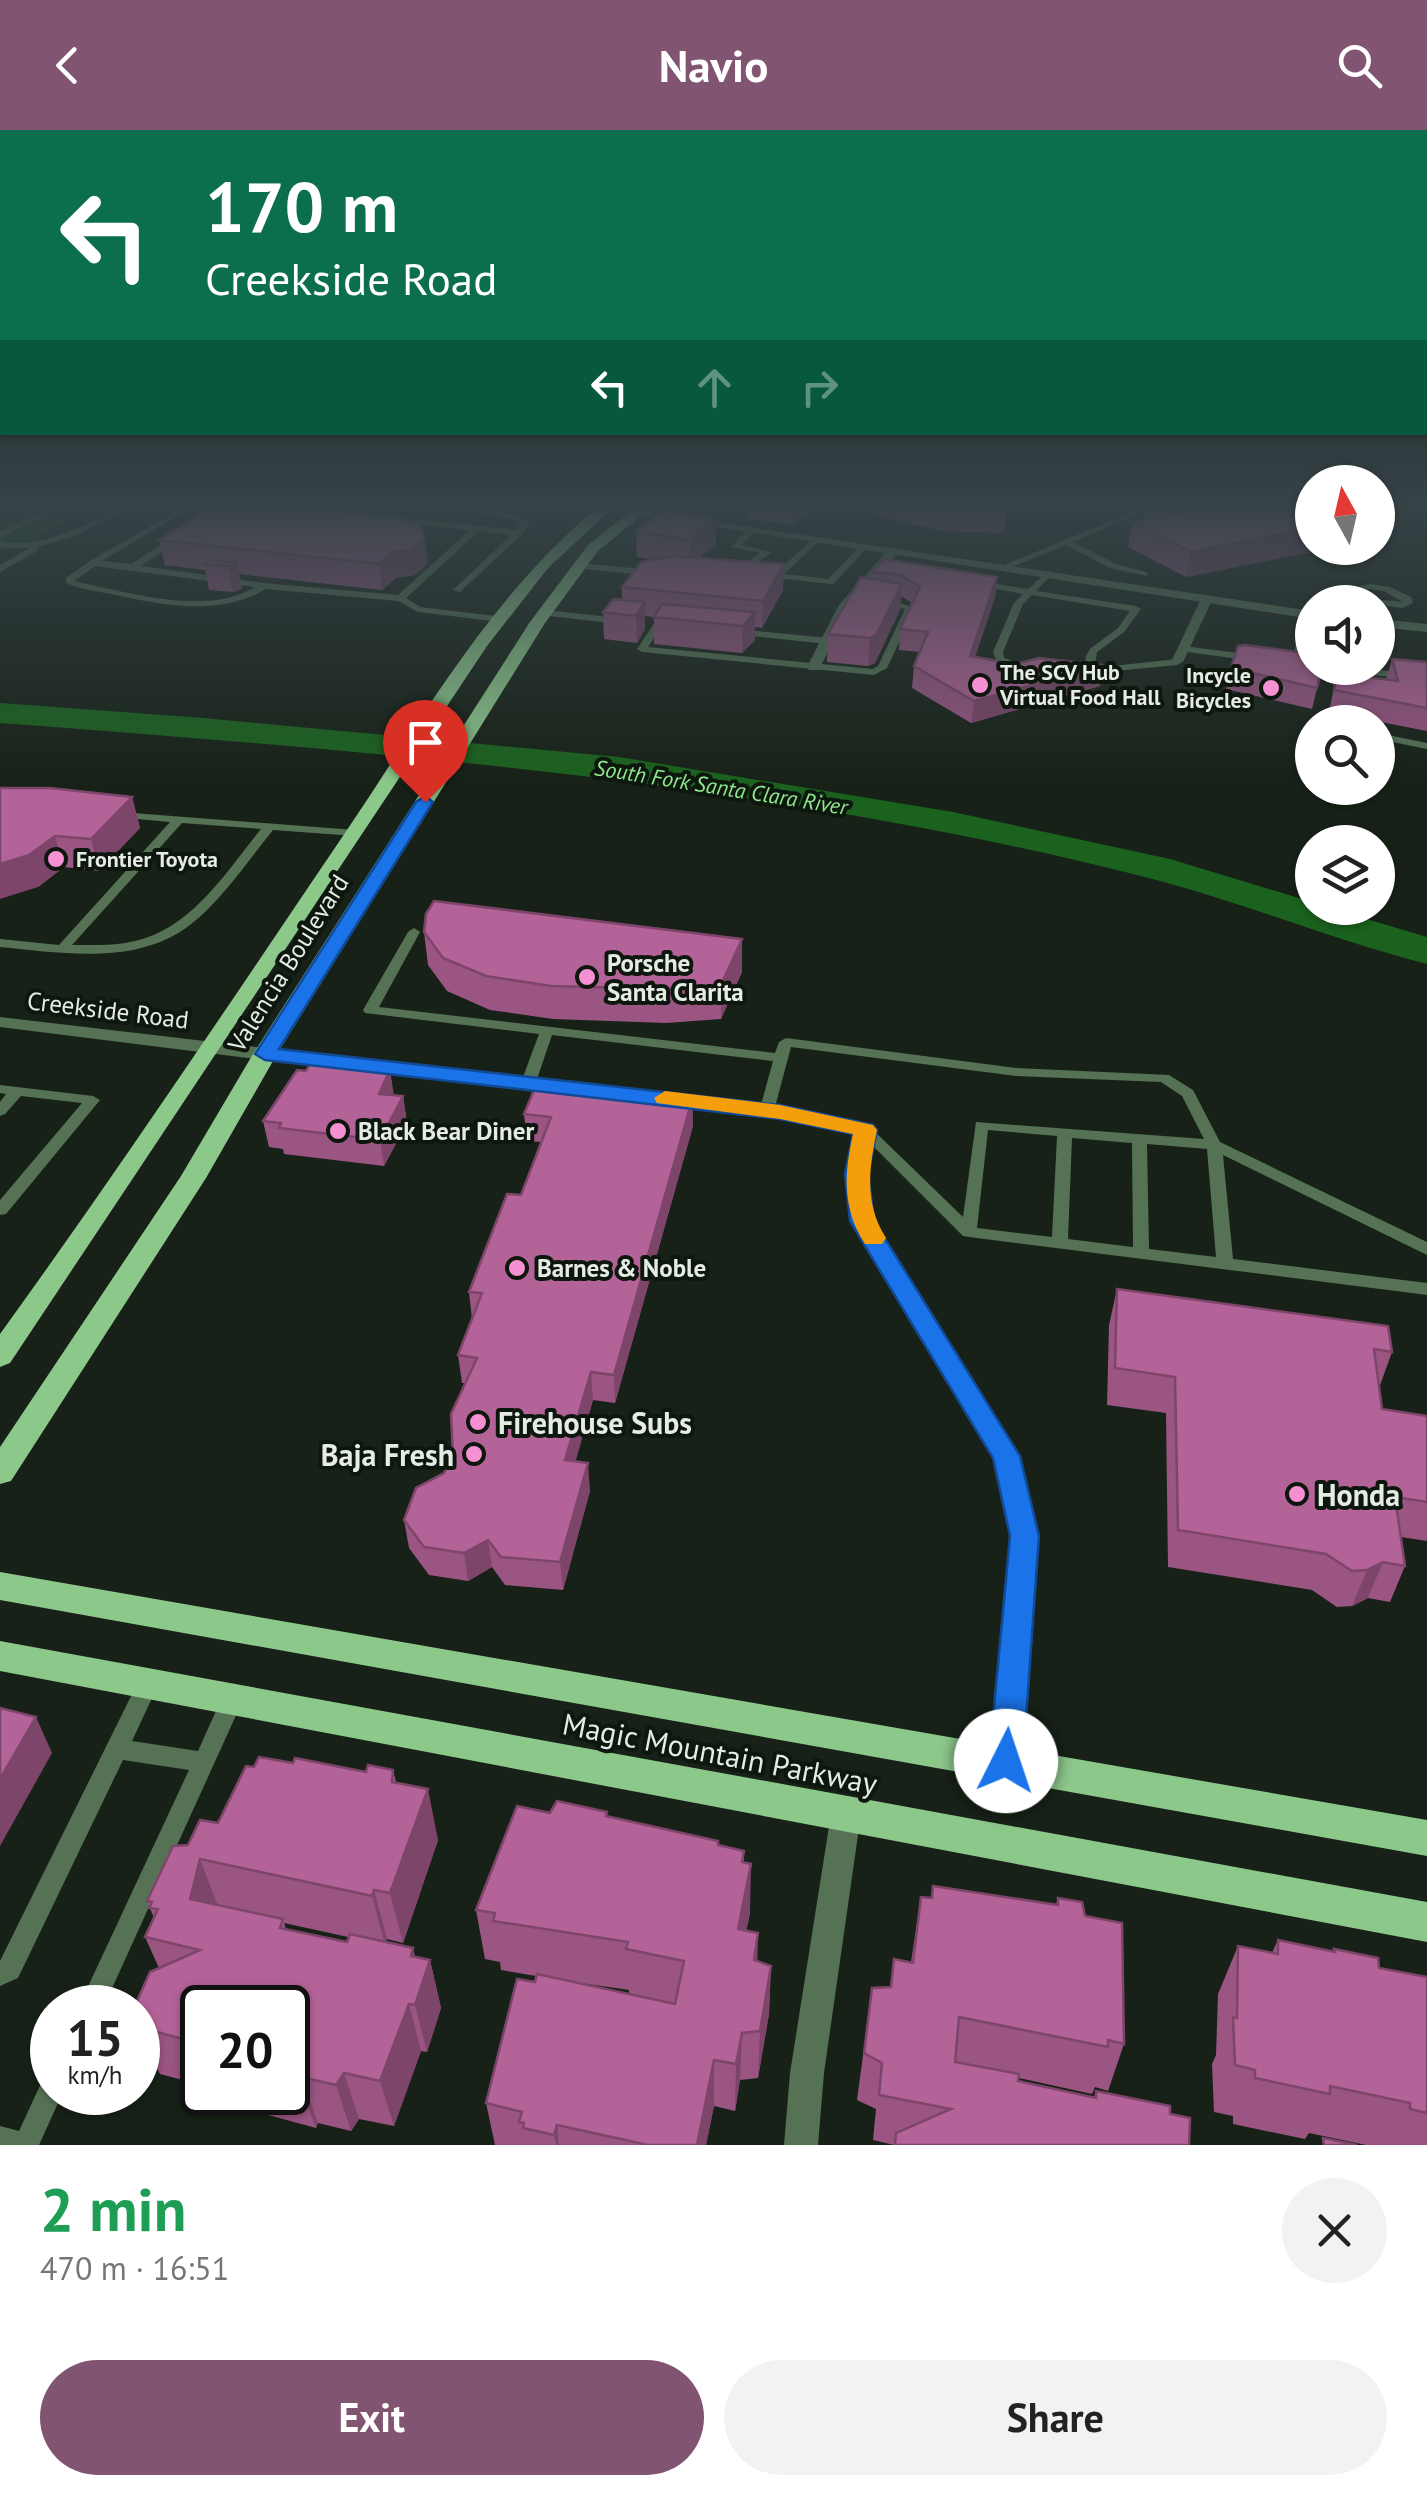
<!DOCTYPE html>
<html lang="en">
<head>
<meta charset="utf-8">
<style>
  body { margin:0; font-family:"PT Sans",sans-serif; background:#f2f2f2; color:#222; height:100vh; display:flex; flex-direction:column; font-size:38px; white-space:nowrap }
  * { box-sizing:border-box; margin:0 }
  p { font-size:32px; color:#767676 }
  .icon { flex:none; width:55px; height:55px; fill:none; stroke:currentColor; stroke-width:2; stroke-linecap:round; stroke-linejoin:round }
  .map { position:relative; height:2015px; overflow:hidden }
  .sheet { display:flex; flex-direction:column; background:#fff; flex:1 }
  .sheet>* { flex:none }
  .top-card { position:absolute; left:0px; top:0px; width:1428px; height:305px; box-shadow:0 2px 8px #0004; background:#0b6e4f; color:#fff; overflow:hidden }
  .needle { width:65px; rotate:352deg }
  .fabs { position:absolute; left:1295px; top:335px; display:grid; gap:20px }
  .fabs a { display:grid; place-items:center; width:100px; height:100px; border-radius:50%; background:#fff; box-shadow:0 2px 8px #0004; font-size:50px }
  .speed { position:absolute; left:30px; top:1855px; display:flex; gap:20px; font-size:50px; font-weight:700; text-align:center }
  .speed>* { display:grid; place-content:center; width:130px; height:130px; border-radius:50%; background:#fff; box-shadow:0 2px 8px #0004; line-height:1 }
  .speed small { font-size:25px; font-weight:400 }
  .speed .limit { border:5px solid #111; border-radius:15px; background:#fff; color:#111 }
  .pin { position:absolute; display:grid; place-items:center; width:85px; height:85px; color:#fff; margin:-102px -42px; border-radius:50% 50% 50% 0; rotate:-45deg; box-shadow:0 0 10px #0007 }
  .pin .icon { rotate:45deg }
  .me { position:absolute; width:110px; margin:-55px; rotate:4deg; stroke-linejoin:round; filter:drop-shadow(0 0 8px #0008) }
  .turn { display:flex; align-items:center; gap:35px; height:210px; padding:0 40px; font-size:45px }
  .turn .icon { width:130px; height:130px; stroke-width:2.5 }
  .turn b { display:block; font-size:70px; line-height:85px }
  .lanes { display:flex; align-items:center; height:95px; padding:0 40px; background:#0003; justify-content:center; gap:50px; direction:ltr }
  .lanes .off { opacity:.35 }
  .round { display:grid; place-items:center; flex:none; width:105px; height:105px; border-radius:52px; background:#f2f2f2 }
  .headline { display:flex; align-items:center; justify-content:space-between; height:170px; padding:0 40px }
  h1 { font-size:60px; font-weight:800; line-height:75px; color:#1e9e55 }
  .cta { display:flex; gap:20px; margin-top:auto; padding:20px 40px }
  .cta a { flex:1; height:115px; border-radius:60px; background:#815471; color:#fff; font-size:40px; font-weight:800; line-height:115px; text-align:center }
  .cta a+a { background:#f2f2f2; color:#222 }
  header { display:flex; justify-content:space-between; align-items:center; height:130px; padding:0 40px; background:#815471; color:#fff; font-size:45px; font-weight:800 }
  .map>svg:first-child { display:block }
</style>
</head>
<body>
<header><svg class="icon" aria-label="back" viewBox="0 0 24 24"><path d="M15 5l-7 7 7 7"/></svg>Navio<svg class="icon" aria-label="search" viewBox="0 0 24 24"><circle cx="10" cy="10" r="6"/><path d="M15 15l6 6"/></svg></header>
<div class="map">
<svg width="1427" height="2015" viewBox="0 0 1427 2015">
  <rect width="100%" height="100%" fill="#172117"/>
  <path fill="#173e17" d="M0,375H87V379L10,422L0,420Z"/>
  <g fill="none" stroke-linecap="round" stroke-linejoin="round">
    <path fill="#1b621e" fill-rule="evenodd" d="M0,573L204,588L619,627L953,682L1170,729L1312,772V778H1330L1427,807V834C1332,810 1240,771 1145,747C771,652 383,622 0,593Z"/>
    <g fill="#567255" fill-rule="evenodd">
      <path d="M56,375H66L0,408V402Z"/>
      <path d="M128,375H138L72,407L37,417V421L0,442V435L29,418H0V412C47,418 86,394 128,375Z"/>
      <path d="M187,375H196L102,431L131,434L176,405L180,408L179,410L141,436L264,453L398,465L470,400L359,388V384L371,375H380L369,384L516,400L521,393L511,388L484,385V381H487L516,384L530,392L521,405L460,462L453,460L511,405L479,401L406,468L420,477L504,487V491L501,492L418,482L398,471L266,459C219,487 162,475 111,464C96,461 79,459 66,453V448L90,431ZM95,436L255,457C207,487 127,462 74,451Z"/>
      <path d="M1149,375H1160L1073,412L1116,434L1147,442V446L1110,438L1066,415L1004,440L997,438Z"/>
      <path d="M748,399L755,401L741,415L772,422L739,445L735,442L736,440L760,423L731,417Z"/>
      <path d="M815,407L819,410L818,412L784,444L828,449L860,416L867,418L833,454L774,448V444Z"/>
      <path d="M579,433L654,440L658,443L654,446L576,438V434Z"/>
      <path d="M1047,442L1051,445L1036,461L1136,476L1141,479L1124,502L1097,522L1094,538L1177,529L1182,532L1177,535L1083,544L1086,526L1090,519L1118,498L1130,481L1032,465L1023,474L1003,522L1004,528L1028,536L1023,539L997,532L993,522L1014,473L1023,464L972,454L976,451L1028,459Z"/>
      <path d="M1370,454L1390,457L1411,467L1413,473L1402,478L1378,475V472L1332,470L1331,472H1322L1327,462ZM1370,459L1384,461L1403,472L1336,465Z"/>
      <path d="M883,468L915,478L887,538L874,545L642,522L637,519L655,492L658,491L663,494L648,517L873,539L878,536L905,479L880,473V469Z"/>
      <path d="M544,480L620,488L625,491L620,494L541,485V481Z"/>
      <path d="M1307,482L1312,485L1299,534L1291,536L1302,485Z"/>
      <path d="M737,499L828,508L833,511L828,514L734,504L732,502Z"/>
      <path d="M1183,516L1254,525L1259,528L1254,531L1180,521L1178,519Z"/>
      <path d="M1319,538H1352L1427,544V550L1324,541Z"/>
      <path d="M1378,603L1427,613V619L1378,609Z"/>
      <path d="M120,682L355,700L361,703L355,706L273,700C247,732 223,769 190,795C137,836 62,823 0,817V809L59,815L170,692L116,687V683ZM182,693L261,699C226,742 192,798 135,811C114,816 93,815 72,815Z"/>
      <path d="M414,798L420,802L379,877L775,923L779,912L786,908L1016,938L1169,945L1193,960L1220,1012L1427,1112V1125L1223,1025L1233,1129L1427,1153V1165L969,1107L963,1106L870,1013L864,1044L870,1091L1015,1326L1034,1405L1017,1631L1014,1638L1006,1641L998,1638L995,1631L1014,1405L997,1327L854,1091L848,1044L857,1003L779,987L672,973L665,969L672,965L761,975L773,931L552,905L537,949L560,952L562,955L555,959L260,927L258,924L265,920L523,947L539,904L365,883L363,880L408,802ZM791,917L1016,946L1161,952L1182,966L1204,1009L976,992L963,1087L870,997L775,977ZM988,1000L1057,1006L1052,1107L977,1098ZM1072,1008L1132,1013L1133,1117L1068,1109ZM1147,1014L1207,1019L1216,1127L1149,1119Z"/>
      <path d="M0,955L93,966L100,970L6,1084L0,1085V1070L82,973L21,966L5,984L0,986V972L6,964L0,963Z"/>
      <path d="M147,1546L154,1548L158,1555L132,1611L198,1621L224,1563L232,1561L240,1563L243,1570L103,1878H78L189,1640L123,1630L18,1848L0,1856V1831L140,1548Z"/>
      <path d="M52,1945V1962H63L39,2015H0V1996L19,2001L43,1949Z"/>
    </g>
    <g fill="#567255" fill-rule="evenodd">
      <path d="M555,375H610L611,377L606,380L560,378Z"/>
      <path d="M888,420L898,422L850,476L819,540H809L807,537L839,475Z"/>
      <path d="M1202,467L1212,470L1183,532L1172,535L1171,532Z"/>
      <path d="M846,1670L857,1674L861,1684L824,1943L818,2015H784L790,1943L831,1684L835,1674Z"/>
    </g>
    <g fill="#567255" fill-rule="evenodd">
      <path d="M602,375L1312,481V489L606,380L602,379Z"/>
      <path d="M1378,489L1427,494V502L1378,497Z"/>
      <path d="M0,887L265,918L274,924L265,930L0,897Z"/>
    </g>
    <g fill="#8dc88b" fill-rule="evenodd">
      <path d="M601,375H616L548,438L487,516L10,1233L0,1237V1204C120,1038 234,867 349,697C425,584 494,461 601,375Z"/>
      <path d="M639,375H654L598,421L545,493L277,924L206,1048L11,1351L0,1354V1317L181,1046L253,924L530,492L588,415Z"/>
      <path d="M0,1442L1427,1690V1726L0,1470Z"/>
      <path d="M0,1511L1427,1772V1812L0,1541Z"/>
    </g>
  </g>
  <g fill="#9b5583" fill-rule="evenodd">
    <path d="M746,375H820L792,395L746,388Z"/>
    <path d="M875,375H1007L1004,403L942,401L875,385Z"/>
    <path d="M1144,375H1286L1297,388L1311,422L1186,447L1128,417L1132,392L1142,391Z"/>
    <path d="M716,389V414L699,428L783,460L762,498L755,497V510L742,523L654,514V487L645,486V499L637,513L604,509L603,482L622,470V457L654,430L637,427L636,401Z"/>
    <path d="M159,410L428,433L415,445L396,448L382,460L239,444L242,459L233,462L209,460L205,440L165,435Z"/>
    <path d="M872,442L997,447L995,467L975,527L1015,534L1103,535L1100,556L971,593L912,558L914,536L920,522L899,520L900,499L912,473L901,466L900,480L875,533L868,536L827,532L828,504L872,449Z"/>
    <path d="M1392,529L1427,532V601L1329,582L1337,543L1386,550Z"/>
    <path d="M1231,538H1322L1312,579L1226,559Z"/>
    <path d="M0,658L132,667L140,698L99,741L64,737L38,757Z"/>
    <path d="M424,802L742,842L721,889L666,893L553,889L490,880L447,861L428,835Z"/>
    <path d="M390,940L393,965L403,966L407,993L384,1036L284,1024L283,1019L269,1017L263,991L306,941Z"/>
    <path d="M692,970L693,996L615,1273L593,1270L575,1331L590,1361L563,1460L505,1455L492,1437L468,1451L429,1445L409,1418L404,1390L444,1343L453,1326L465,1253H462L458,1225L472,1189L469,1162L521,1065L541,1012L527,1011L524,984Z"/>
    <path d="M1117,1159L1392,1222L1379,1258L1382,1279L1427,1286V1411L1401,1407L1405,1436L1390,1472L1368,1468L1352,1476L1337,1477L1312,1460L1168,1437L1166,1283L1107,1275L1109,1195Z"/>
    <path d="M293,1633L366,1642L393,1640L396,1652L438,1710L403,1813L387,1809L386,1812L415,1827L430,1830L441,1878L427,1922L421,1921L394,1996L359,1989L351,2001L318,1993L316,1998L257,1982L251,1968L231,1962H288V1878H202V1955L160,1944L138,1901V1878L159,1838L145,1807L154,1788L147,1771L188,1715L218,1693L254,1637ZM284,1793L348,1807L347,1812L286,1799Z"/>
    <path d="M607,1687L744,1721V1732L750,1783L746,1801L757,1831L771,1836L769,1884L758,1948L740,1950L735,1981L714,1976L706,2015H495L486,1973L536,1846L501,1840L500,1832L485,1829L476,1780ZM567,1851L629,1860V1864Z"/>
    <path d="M921,1767L1056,1775L1058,1768L1085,1786L1124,1914L1108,1961L1095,1957L1092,1964L1019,1948L1018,1951L1094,1967L1096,1961L1170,1984L1189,2015H894L873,2010L876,1979L857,1970L872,1858L890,1857L894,1829L911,1832Z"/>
    <path d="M1278,1810L1333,1822L1334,1819L1379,1838L1427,1847V2015H1366L1309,2003L1305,2009L1233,1994V1986L1214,1982L1212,1934L1216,1925L1218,1864L1238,1816L1272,1823Z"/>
  </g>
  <g fill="#7e456a">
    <path d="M795,375H820L792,395L793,377Z"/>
    <path d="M1299,380L1294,401L1312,398L1311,422L1186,447L1191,422L1286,383Z"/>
    <path d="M716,389V414L690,435L689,410Z"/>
    <path d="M425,408L428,433L415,445L396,448L382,460L379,434L393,422Z"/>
    <path d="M237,433L242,459L233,462L228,436Z"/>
    <path d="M784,434L783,460L762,498L763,471Z"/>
    <path d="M997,447L995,467L968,548L970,526Z"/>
    <path d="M902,454L900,480L875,533L868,536L870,508Z"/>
    <path d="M645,472V499L637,513L636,486Z"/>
    <path d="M755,482V510L742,523L743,496Z"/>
    <path d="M1103,535L1100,556L971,593L974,571Z"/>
    <path d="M132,667L140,698L99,741L91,709Z"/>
    <path d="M55,706L64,737L38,757L0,769V734Z"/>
    <path d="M742,809V842L721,889V855Z"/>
    <path d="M390,940L394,966L379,964Z"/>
    <path d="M403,966L407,993L384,1036L380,1010Z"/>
    <path d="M692,970L693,996L615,1273L614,1245Z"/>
    <path d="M591,1242L593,1270L568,1358L565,1330Z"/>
    <path d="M588,1333L590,1361L563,1460L560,1432Z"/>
    <path d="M488,1410L492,1437L468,1451L464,1423Z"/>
    <path d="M1383,1432L1368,1468L1352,1476L1367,1440Z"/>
    <path d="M36,1587L52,1623L0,1716V1649Z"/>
    <path d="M428,1659L438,1710L403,1813L390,1763Z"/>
    <path d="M200,1729L219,1779L190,1769Z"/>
    <path d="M751,1734L750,1783L737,1848L738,1799Z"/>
    <path d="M374,1760L387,1809L385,1815L372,1766Z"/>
    <path d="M758,1803L757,1852L754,1830Z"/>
    <path d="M413,1818L422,1854L430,1830L441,1878L427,1922L415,1875L411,1826Z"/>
    <path d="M771,1836L769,1884L758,1948L760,1901Z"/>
    <path d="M409,1874L421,1921L394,1996L380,1951Z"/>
    <path d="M742,1903L740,1950L735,1981L736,1934Z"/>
    <path d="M714,1930V1976L706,2015H697Z"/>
    <path d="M344,1943L359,1989L351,2001L336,1955Z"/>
    <path d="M301,1947L318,1993L316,1998L299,1952Z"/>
    <path d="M557,1995L559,2015H556L554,2005Z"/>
  </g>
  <g fill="#b46398" stroke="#7e456a" stroke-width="2.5">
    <path d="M214,375H285L419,392L425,408L412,419L393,422L379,434L159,410Z"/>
    <path d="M936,375H1007V378L944,377Z"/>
    <path d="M1160,375H1286L1299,380L1286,383L1312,395V398L1191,422L1132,392L1179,384Z"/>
    <path d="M663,381L716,389L689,410L636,401Z"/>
    <path d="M672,426L784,434L763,471L622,457L641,432Z"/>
    <path d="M884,429L997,447L970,526L1015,534L1039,528L1103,535L974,571L914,536L928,502L900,499L920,457L901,445L872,442Z"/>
    <path d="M210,430L237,433L228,436L204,434Z"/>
    <path d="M861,447L902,454L876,505L870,508L828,504Z"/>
    <path d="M613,469L645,472L636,486L603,482Z"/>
    <path d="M662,474L755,482L743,496L654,487Z"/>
    <path d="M1245,515L1312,524V538H1322L1317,558L1231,538L1238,516Z"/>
    <path d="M1392,529L1427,532V578L1334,560L1337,543L1398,551Z"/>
    <path d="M0,658H50L132,667L91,709L55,706L29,725L0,734Z"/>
    <path d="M434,771L742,809L721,855L665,859L551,856L486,846L443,828L424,802L426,784Z"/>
    <path d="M311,932L390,940L379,964L403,966L380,1010L279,998L281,993L263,991L297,940L306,941Z"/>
    <path d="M537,953L692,970L614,1245L591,1242L565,1330L588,1333L560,1432L501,1427L488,1410L464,1423L424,1417L404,1390L416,1358L444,1343L453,1326L451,1284L477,1228L458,1225L482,1163L469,1162L507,1064L521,1065L551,987L524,984Z"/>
    <path d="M1117,1159L1388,1196L1392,1222L1374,1219L1382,1279L1427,1286V1372L1395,1367L1405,1436L1383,1432L1367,1440L1352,1441L1326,1424L1178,1400L1175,1247L1115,1238Z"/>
    <path d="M0,1578L36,1587L0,1649Z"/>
    <path d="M259,1627L293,1633L295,1628L366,1642L368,1635L393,1640L392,1652L428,1659L390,1763L374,1760L372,1766L200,1729L190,1769L283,1789L280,1798L347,1812L350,1804L413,1818L411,1826L430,1830L415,1875L409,1874L380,1951L344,1943L336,1955L301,1947L299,1952L288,1949V1878H202V1914L138,1897L140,1888L138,1887V1878H134L150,1842L200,1820L145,1807L158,1779L149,1778L152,1772L147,1771L173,1716L188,1715L200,1690L218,1693L246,1636L254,1637Z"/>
    <path d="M557,1671L607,1682L606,1686L718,1711V1715L744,1721L742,1732L751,1734L738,1799L758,1803L754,1830L771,1836L760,1901L742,1903L736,1934L714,1930L697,2015H648L557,1995L554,2005L523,1998L524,1993L519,1992L522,1982L486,1973L517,1849L535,1852L537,1844L675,1874L684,1831L626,1819L628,1812L493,1791L495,1783L476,1780L517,1676L550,1683Z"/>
    <path d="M933,1756L1058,1775V1768L1082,1772L1085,1786L1122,1793L1124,1914L1108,1910V1917L959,1887L955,1932L1019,1944L1018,1951L1096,1968V1961L1170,1976V1984L1190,1988L1189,2015H895L896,2003L951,1979L879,1965L882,1933L864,1923L872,1858L891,1857L894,1829L913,1833L921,1767L932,1768Z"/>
    <path d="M1278,1810L1335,1822L1334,1819L1378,1828L1379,1838L1427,1847V1983L1410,1979V1973L1330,1956V1964L1255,1948V1940L1235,1935L1233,1887L1237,1888L1238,1816L1278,1824Z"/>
    <path d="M1323,2008L1357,2015H1324Z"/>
  </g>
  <linearGradient id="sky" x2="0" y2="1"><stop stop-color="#0d120d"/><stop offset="0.57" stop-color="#364347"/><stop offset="1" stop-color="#364347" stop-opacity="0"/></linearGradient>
  <rect width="1427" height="657" fill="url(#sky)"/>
  <path fill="#1a73e8" stroke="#114b97" stroke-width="2.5" d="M425,666L433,672L279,919L780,975L873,995L877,1000L868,1044L874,1091L1020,1326L1039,1406L1023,1631L1018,1642L1006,1646L994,1642L989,1631L1010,1406L993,1328L850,1091L845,1044L853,1004L780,989L265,930L255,924L416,672Z"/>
  <path fill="#f59e0b" d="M665,961L780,975L873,995L877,1000C869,1038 864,1074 886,1108L882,1114H865C842,1078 844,1045 853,1004L780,989L657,973L654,968Z"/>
  <g fill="#f591d2" stroke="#0e170e" stroke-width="4">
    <circle cx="980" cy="555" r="10"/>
    <circle cx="1271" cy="558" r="10"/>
    <circle cx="56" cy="729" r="10"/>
    <circle cx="587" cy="847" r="10"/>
    <circle cx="338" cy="1001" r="10"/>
    <circle cx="517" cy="1138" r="10"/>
    <circle cx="478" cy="1292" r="10"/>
    <circle cx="474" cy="1324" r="10"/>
    <circle cx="1297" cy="1364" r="10"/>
  </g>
  <g text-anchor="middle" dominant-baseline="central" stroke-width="8" stroke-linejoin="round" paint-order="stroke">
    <g font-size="22" font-weight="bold" fill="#e5ebe5" stroke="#0e170e" text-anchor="start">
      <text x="1000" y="542">The SCV Hub<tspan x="1000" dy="25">Virtual Food Hall</tspan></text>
      <text x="1251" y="545" text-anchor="end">Incycle<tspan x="1251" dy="25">Bicycles</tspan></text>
      <text x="76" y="729">Frontier Toyota</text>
    </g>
    <g font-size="22" font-style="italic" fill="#8ee88b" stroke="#0e170e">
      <text transform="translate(721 657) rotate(9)">South Fork Santa Clara River</text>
    </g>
    <g font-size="25" fill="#e5ebe5" stroke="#0e170e">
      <text transform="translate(288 833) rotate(-58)">Valencia Boulevard</text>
      <text transform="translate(108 880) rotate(7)">Creekside Road</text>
    </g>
    <g font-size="25" font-weight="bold" fill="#e5ebe5" stroke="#0e170e" text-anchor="start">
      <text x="607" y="833">Porsche<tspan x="607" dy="29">Santa Clarita</tspan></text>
      <text x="358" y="1001">Black Bear Diner</text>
      <text x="537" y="1138">Barnes &amp; Noble</text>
    </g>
    <g font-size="30" font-weight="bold" fill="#e5ebe5" stroke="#0e170e" text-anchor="start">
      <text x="498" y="1292">Firehouse Subs</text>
      <text x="454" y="1324" text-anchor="end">Baja Fresh</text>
      <text x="1317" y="1364">Honda</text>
    </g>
    <g font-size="30" fill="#e5ebe5" stroke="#0e170e">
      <text transform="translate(720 1623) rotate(11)">Magic Mountain Parkway</text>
    </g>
  </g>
</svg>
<div class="fabs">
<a><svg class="needle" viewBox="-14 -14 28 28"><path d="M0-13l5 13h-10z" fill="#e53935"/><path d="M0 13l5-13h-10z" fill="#767676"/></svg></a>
<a><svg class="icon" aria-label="sound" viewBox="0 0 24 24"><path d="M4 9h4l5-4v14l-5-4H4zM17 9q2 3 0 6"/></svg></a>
<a><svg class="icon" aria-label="search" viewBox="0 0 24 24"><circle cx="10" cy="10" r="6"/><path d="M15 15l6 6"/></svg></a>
<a><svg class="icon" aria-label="layers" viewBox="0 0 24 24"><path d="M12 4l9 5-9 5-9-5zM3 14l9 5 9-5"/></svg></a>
</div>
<div class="speed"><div>15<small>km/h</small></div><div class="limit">20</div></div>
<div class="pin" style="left:425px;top:672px;background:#d93025"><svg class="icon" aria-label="arrive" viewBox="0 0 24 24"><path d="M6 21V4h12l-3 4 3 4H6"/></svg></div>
<svg class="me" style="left:1006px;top:1631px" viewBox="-20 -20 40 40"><circle r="19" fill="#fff"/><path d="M0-13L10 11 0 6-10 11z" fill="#1a73e8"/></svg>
<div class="top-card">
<div class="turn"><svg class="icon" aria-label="left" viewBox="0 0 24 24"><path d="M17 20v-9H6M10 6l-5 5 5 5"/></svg><div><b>170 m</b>Creekside Road</div></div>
<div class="lanes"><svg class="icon" aria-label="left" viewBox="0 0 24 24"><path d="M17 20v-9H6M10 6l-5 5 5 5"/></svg><svg class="icon off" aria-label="ahead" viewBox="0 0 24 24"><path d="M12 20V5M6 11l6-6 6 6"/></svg><svg class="icon off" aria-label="right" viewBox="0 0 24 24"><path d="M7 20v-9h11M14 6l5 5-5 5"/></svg></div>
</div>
</div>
<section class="sheet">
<div class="headline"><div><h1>2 min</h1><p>470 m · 16:51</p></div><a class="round"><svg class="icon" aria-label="close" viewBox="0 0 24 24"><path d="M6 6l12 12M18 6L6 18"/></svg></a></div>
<div class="cta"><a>Exit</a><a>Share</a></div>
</section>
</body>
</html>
